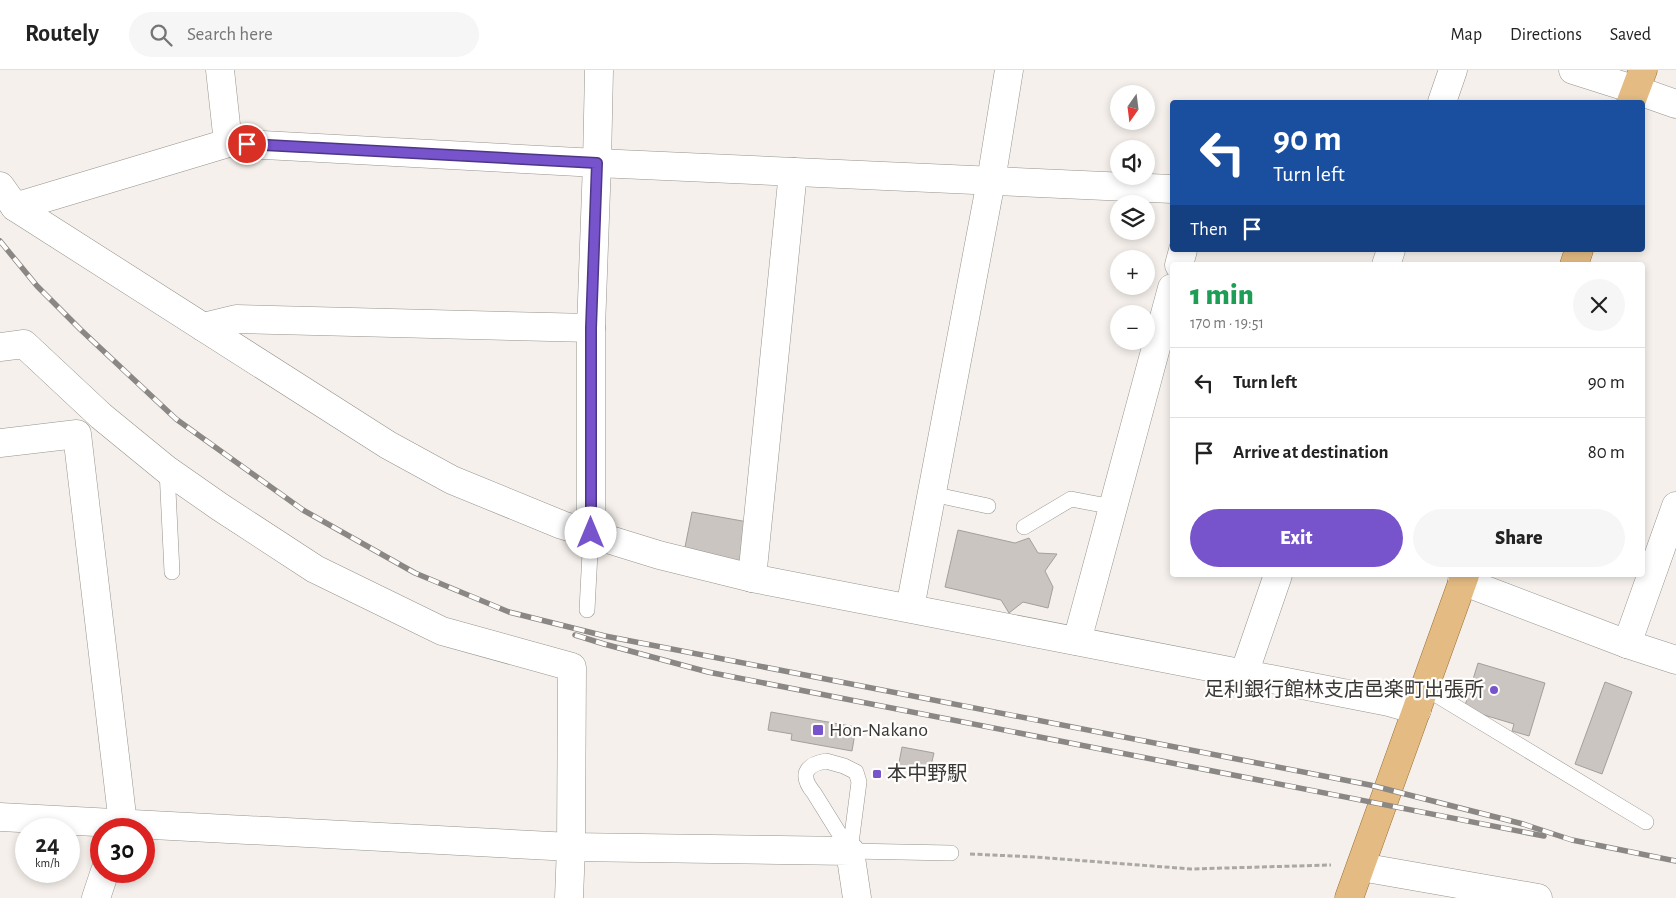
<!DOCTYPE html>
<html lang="en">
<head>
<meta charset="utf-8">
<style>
  body { margin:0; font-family:"Alegreya Sans","Noto Sans JP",sans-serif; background:#f6f6f6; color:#222; height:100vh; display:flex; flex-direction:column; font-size:19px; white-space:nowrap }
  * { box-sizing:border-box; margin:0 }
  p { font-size:16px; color:#767676 }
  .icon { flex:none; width:28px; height:28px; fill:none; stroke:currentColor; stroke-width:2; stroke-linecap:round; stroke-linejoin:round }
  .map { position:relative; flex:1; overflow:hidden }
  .sheet { position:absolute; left:1170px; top:192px; width:475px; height:315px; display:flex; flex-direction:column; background:#fff; border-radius:5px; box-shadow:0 2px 8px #0003 }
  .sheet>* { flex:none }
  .hud { position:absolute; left:1170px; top:30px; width:475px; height:152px; border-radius:5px; box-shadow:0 2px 8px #0003; background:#1a4fa0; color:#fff; overflow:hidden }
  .needle { width:32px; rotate:194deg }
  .fabs { position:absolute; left:1110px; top:15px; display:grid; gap:10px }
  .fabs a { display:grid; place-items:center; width:45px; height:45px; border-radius:50%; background:#fff; box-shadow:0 2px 8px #0003; font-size:25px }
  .speed { position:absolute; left:15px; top:748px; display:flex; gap:10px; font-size:25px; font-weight:700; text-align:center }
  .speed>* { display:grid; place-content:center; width:65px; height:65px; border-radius:50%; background:#fff; box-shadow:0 2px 8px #0003; line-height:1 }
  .speed small { font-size:12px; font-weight:400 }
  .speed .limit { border:8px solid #d22; background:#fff; color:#111 }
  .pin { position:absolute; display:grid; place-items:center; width:42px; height:42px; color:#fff; margin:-21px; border:2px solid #fff; border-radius:50%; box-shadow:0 1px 5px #0007 }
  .me { position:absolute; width:55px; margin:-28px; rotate:0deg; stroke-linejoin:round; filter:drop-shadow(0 0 4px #0008) }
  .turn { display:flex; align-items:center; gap:18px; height:105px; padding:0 20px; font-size:22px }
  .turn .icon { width:65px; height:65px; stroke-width:2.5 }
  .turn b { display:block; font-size:35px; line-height:42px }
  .then { display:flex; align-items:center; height:48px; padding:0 20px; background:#0003; gap:10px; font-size:19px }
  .round { display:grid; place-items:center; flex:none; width:52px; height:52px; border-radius:26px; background:#f6f6f6 }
  .head { display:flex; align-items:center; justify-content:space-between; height:85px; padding:0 20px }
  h1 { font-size:30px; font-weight:800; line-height:38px; color:#1e9e55 }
  .button { display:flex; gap:10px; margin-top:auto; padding:10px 20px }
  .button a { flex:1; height:58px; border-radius:30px; background:#7753cc; color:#fff; font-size:20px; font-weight:800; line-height:58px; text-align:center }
  .button a+a { background:#f6f6f6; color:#222 }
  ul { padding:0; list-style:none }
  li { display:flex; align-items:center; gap:15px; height:70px; padding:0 20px; border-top:1px solid #e0e0e0 }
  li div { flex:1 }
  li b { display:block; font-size:19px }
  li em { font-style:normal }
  header { display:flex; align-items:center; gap:30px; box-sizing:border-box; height:70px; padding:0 25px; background:#fff; border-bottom:1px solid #e0e0e0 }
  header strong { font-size:24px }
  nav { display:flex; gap:28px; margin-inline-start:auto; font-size:18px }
  .search { width:350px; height:45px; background:#f6f6f6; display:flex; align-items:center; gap:12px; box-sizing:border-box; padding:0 18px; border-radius:28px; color:#767676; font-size:19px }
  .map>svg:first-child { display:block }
</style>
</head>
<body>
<header>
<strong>Routely</strong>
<div class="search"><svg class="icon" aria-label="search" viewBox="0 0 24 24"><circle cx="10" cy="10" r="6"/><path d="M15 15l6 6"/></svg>Search here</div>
<nav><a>Map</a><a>Directions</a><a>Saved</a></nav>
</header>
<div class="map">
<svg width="1676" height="828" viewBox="0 0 1676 828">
  <rect width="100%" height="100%" fill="#f5f0eb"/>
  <g fill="#cac5c0" stroke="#a39f9b">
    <path d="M692,442L748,452L741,492L684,482Z"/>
    <path d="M958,460L1015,473L1029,468L1038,483L1057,484L1045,501L1053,517L1048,538L1023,532L1009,543L1001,530L945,517Z"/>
    <path d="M1478,593L1545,613L1529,666L1512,661L1514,654L1464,639Z"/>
    <path d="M1605,612L1632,622L1602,704L1575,694Z"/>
    <path d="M771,642L856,657L852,681L791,670L792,664L768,660Z"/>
    <path d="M902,677L934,683L929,704L898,698Z"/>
  </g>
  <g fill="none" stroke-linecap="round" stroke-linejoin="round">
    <g stroke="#97938e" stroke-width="16">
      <g id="lane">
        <path d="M167,400L172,502"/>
        <path d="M932,424L988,436"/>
        <path d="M1024,457L1071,429L1113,437"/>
        <path d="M587,540L591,463"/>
        <path d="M1425,618L1646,752"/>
        <path d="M826,691L844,696L856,702L859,712L850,781L814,723C800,706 804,695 826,691Z"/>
        <path d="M850,781L951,783"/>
      </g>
    </g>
    <g stroke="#97938e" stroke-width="29">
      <g id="street">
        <path d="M220,0L228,73"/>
        <path d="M1573,0L1636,20L1676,34"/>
        <path d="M1442,32L1453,0"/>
        <path d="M0,116L15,137L388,375L452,410L562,455L659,485L752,508L1389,632L1417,640"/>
        <path d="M15,137L228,73L597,93L1172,119"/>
        <path d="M1179,195L1183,180"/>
        <path d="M1386,195L1391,180"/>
        <path d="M203,257L236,249L591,258"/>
        <path d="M0,277L24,274L101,346L167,400L220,437L315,499L442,561L572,597L571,777L569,828"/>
        <path d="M0,373L77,364L123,754L121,759"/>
        <path d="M591,463V258L597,93L599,0"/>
        <path d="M752,508L793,102"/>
        <path d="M1462,511L1627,574L1676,590"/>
        <path d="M910,538L991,111L1009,0"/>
        <path d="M1077,571L1172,218"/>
        <path d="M1627,574L1676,436"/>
        <path d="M1244,604L1278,505"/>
        <path d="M0,747L571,777L850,781L857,828"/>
        <path d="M1361,797L1538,828"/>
        <path d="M96,828L105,801"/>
      </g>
    </g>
    <g stroke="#9c7032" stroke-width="29">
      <g id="primary">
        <path d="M1631,32L1643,0"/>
        <path d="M1574,195L1579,180"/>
        <path d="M1349,828L1465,505"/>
      </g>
    </g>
    <path stroke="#aba8a4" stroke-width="3" stroke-dasharray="5 2.5" stroke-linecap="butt" d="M970,784L1035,787L1191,799L1331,795"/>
    <use href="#lane" stroke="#fff" stroke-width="15"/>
    <use href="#street" stroke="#fff" stroke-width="28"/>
    <use href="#primary" stroke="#e3bb83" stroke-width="28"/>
    <g stroke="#8a8784" stroke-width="5.5">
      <g id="rail">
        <path d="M0,171L37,216L81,260L176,349L303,440L415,503L509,542L605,566L1370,715L1523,754L1572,770L1676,791"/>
        <path d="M575,565L604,574L708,602L1544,766"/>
      </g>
    </g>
    <use href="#rail" stroke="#fffefd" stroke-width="4" stroke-dasharray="11" stroke-linecap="butt"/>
  </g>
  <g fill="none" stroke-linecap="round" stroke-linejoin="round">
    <g stroke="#4d3685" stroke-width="12">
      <path id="route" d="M247,74L597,93L591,258V463"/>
    </g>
    <use href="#route" stroke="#7753cc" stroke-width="9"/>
  </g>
  <g fill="#7753cc" stroke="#fffefd" stroke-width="2">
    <circle cx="1494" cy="620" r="5"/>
    <rect x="812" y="654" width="12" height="12" rx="2.5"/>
    <rect x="872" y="699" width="10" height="10" rx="2.5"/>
  </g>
  <g text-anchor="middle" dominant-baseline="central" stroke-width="4.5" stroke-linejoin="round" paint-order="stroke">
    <g font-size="20" fill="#393836" stroke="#fffefd" text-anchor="start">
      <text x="1484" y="620" text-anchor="end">足利銀行館林支店邑楽町出張所</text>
      <text x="829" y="660">Hon-Nakano</text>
      <text x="887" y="704">本中野駅</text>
    </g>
  </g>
</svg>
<div class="fabs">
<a><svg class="needle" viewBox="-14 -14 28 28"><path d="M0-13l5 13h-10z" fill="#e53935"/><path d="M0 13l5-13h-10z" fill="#767676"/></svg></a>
<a><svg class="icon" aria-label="sound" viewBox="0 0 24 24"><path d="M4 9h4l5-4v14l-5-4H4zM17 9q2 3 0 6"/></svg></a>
<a><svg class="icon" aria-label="layers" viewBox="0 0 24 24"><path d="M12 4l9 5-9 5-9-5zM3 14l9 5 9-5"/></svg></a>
<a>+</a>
<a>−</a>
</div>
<div class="speed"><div>24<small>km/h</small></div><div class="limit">30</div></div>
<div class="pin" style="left:247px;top:74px;background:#d93025"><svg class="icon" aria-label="arrive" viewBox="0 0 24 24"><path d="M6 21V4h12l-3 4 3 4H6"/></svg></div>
<svg class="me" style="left:591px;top:463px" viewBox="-20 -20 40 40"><circle r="19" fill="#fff"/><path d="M0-13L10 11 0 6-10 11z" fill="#7753cc"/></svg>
<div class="hud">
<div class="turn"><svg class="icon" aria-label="left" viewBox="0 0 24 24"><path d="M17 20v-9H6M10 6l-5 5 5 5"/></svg><div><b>90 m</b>Turn left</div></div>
<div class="then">Then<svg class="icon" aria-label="arrive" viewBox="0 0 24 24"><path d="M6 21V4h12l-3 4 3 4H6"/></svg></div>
</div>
<section class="sheet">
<div class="head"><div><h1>1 min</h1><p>170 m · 19:51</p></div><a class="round"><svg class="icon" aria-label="close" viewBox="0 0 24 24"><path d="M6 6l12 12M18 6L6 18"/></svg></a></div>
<ul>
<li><svg class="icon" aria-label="left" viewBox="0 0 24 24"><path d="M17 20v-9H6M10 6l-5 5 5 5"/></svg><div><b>Turn left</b></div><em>90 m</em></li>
<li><svg class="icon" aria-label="arrive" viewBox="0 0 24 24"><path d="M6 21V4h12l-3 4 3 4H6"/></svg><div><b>Arrive at destination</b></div><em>80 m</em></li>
</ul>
<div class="button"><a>Exit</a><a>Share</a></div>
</section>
</div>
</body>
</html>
